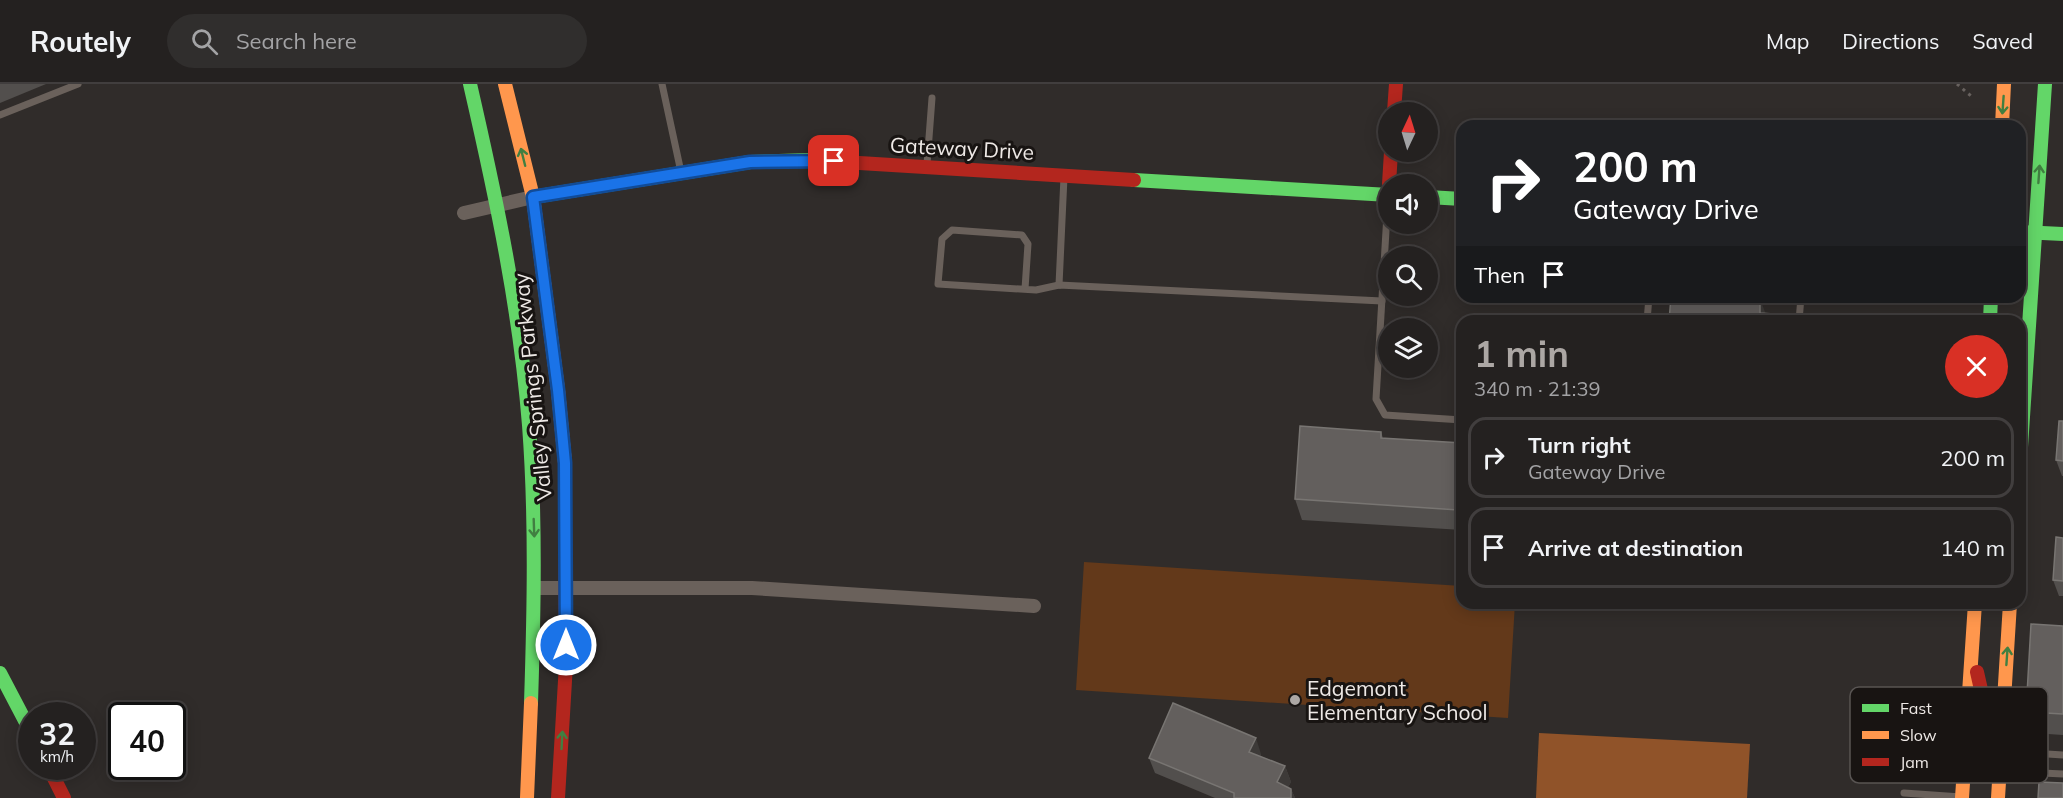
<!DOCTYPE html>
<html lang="en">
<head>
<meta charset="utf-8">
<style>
  body { margin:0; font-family:Mulish,sans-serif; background:#302e2d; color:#f1f3f6; height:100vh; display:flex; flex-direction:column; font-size:22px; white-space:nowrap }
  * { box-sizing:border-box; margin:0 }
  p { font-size:20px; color:#a3a3a5 }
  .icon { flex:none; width:33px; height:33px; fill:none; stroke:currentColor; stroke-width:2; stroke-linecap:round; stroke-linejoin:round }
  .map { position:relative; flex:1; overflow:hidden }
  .panel { position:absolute; left:1456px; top:231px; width:570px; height:294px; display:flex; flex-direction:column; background:#242120; border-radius:18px; box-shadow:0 3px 15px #0003,0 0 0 2px #413e3e }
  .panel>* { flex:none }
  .guide { position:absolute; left:1456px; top:36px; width:570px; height:183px; border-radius:18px; box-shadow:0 3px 15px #0003,0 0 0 2px #413e3e; background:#202124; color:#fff; overflow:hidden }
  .needle { width:39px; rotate:4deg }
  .buttons { position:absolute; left:1378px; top:18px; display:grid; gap:12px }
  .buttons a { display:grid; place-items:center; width:60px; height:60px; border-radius:50%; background:#242120; box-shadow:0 3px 15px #0003,0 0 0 2px #413e3e; font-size:30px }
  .speed { position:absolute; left:18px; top:618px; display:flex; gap:12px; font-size:30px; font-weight:700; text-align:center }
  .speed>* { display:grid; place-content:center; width:78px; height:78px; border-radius:50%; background:#242120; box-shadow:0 3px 15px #0003,0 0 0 2px #413e3e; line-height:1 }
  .speed small { font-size:15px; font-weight:400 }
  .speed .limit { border:3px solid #111; border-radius:9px; background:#fff; color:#111 }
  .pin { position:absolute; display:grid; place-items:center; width:51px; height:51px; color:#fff; margin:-26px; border-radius:12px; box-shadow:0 3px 9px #0006 }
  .me { position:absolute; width:66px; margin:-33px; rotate:0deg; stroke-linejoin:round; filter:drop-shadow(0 0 4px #0008) }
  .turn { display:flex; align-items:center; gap:21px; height:126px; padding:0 18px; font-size:27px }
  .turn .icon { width:78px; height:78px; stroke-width:2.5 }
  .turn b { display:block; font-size:42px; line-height:51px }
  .then { display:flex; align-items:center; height:57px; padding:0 18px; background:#0003; gap:12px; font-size:22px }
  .round { display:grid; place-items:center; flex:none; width:63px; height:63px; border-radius:32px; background:#302e2d }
  .summary { display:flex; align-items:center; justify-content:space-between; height:102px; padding:0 18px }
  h1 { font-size:36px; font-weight:700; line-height:45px; color:#aca7a4 }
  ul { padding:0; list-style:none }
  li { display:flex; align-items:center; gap:18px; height:81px; margin:0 12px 9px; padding:0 6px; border:3px solid #413e3e; border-radius:18px }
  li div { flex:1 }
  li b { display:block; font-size:22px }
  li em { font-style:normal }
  header { display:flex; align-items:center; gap:36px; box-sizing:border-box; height:84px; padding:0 30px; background:#242120; border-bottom:2px solid #413e3e }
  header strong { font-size:28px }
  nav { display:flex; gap:33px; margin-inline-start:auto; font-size:21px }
  .search { width:420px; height:54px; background:#302e2d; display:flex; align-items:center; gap:15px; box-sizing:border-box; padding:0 21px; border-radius:33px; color:#a3a3a5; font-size:22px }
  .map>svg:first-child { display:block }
</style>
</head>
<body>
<header>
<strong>Routely</strong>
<div class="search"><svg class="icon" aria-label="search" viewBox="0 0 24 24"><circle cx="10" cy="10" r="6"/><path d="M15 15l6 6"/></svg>Search here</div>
<nav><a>Map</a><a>Directions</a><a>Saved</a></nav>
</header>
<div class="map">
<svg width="2063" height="714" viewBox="0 0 2063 714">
  <rect width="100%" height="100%" fill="#302c2a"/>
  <path fill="#63391a" d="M1084,478L1462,502V519H1515L1508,634L1076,606Z"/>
  <path fill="#905329" d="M1539,649L1750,660L1747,714H1536Z"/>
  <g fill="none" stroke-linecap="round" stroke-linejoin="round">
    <path stroke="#68625f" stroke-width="3" stroke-dasharray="3 4.5" stroke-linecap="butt" d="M1957,0L1971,12"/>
    <g stroke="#6a615b" stroke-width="7">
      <path d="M662,0L681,88"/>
      <path d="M0,31L78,0"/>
      <path d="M927,80L932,14"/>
      <path d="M1388,113L1376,315L1385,331L1462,336"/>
      <path d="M1059,201L1064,93"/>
      <path d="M1025,205L1028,160L1022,151L952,146L942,155L938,200L1036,206L1059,201L1382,217"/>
      <path d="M1647,237L1649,213"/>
      <path d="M1799,237L1801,213"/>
      <path d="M2003,667L2063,671"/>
      <path d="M2002,687L2063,690"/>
      <path d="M1904,709L1961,713"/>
    </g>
    <g stroke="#6a615b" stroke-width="14">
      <path d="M464,129L533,113"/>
      <path d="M535,504H752L1034,522"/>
    </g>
    <g stroke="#63d668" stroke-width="14">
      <path d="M470,0C496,113 520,226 529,341C536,434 534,527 531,619"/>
      <path d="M1134,96L1389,111"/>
      <path d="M533,113L750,78L811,76L843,78"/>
      <path d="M1428,113L1462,115"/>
      <path d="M2020,148L2063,150"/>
      <path d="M1990,237L1991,213"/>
      <path d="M2020,378L2045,0"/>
      <path d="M0,589L32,650"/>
    </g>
    <g stroke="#ff974d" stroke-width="14">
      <path d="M505,0L533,113L558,306L565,379V447"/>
      <path d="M2002,42L2004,0"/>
      <path d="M527,714L531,619"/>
      <path d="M1962,714L1975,519"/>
      <path d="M1998,714L2010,519"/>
    </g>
    <g stroke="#b3261e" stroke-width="14">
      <path d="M1394,28L1396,0"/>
      <path d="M843,78L1134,96"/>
      <path d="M1389,100L1391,68"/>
      <path d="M1977,588L1984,619L1982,680L1987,685L2000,687"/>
      <path d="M48,682L64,714"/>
      <path d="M558,714L566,580L565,447"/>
    </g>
  </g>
  <g fill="#524f4d">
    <path d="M0,0H46L0,19Z"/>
    <path d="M1381,348L1383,354L1462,359V446L1302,436L1295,415Z"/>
    <path d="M2056,376L2063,377V392H2062Z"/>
    <path d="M2063,454V512H2059L2053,496Z"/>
    <path d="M2063,542V651L2033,649L2026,628Z"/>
    <path d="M1261,670L1260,672L1285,682L1291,698L1288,703L1291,705L1295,714H1215L1155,689L1149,674Z"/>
  </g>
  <g fill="#3d3a38">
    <path d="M1760,215L1768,236L1760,229Z"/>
    <path d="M1462,359V439L1458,426Z"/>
    <path d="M1256,654L1261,670L1254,684L1249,668Z"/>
    <path d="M1285,682L1291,698L1282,714L1277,698Z"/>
    <path d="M1291,705L1295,714H1291Z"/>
  </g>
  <g fill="#635f5d" stroke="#787572" stroke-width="1.5">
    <path d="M1671,213H1721L1760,215V229L1773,230V237H1669Z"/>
    <path d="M2059,337H2063V377L2056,376Z"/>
    <path d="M1300,342L1381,348V354L1462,359L1458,426L1295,415Z"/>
    <path d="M2056,453L2063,454V497L2053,496Z"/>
    <path d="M2031,540L2063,542V630L2026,628Z"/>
    <path d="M1173,619L1256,654L1249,668L1285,682L1277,698L1291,705V714H1234V709L1149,674Z"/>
    <path d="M2039,698L2063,699V714H2038Z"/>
  </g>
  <defs><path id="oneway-shaft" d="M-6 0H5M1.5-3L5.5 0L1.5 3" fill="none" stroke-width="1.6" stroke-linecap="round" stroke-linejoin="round" transform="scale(1.5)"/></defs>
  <g stroke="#417f41">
    <use href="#oneway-shaft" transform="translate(2003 21) rotate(94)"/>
    <use href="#oneway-shaft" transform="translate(523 73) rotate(-104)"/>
    <use href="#oneway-shaft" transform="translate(2039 90) rotate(-86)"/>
    <use href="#oneway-shaft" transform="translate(534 444) rotate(88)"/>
    <use href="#oneway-shaft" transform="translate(2007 572) rotate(-86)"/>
    <use href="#oneway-shaft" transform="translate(562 656) rotate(-87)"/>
  </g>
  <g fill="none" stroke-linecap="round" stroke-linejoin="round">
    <g stroke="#114b97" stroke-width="15">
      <path id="route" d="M566,561L565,379L558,306L533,113L750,78L834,77"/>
    </g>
    <use href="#route" stroke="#1a73e8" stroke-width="10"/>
  </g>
  <circle fill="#aca7a4" stroke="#181412" stroke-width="2" cx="1295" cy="616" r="6"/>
  <g text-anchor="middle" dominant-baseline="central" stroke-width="6" stroke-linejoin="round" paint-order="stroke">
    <g font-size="21" fill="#eee9e6" stroke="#181412">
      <text transform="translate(962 64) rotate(3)">Gateway Drive</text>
      <text transform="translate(532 303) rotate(-96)">Valley Springs Parkway</text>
    </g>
    <g font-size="21" fill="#eee9e6" stroke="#181412" text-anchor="start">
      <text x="1307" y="604">Edgemont<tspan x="1307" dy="24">Elementary School</tspan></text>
    </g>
  </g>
  <rect x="1850" y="603" width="198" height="96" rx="9" fill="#181412" stroke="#585452" stroke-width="1.5"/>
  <rect x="1862" y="620" width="27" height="8" fill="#63d668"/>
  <rect x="1862" y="647" width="27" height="8" fill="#ff974d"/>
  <rect x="1862" y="674" width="27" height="8" fill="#b3261e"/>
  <g font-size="16" fill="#eee9e6">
    <text x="1900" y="630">Fast</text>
    <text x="1900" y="657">Slow</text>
    <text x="1900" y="684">Jam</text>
  </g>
</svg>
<div class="buttons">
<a><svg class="needle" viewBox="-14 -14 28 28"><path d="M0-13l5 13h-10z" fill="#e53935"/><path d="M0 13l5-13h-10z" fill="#a3a3a5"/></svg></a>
<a><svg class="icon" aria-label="sound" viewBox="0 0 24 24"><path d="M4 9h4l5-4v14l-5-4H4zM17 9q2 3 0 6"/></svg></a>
<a><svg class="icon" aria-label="search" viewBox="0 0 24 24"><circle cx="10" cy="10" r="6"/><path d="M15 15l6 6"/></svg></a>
<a><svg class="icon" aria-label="layers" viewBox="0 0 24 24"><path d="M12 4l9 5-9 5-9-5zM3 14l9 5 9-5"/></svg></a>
</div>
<div class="speed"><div>32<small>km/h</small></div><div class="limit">40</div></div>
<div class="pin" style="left:834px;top:77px;background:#d93025"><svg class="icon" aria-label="arrive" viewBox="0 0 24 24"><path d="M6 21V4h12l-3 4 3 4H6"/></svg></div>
<svg class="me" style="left:566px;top:561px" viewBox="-20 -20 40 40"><circle r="17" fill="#1a73e8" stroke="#fff" stroke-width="3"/><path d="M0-11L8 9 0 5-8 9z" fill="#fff"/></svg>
<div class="guide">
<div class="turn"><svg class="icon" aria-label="right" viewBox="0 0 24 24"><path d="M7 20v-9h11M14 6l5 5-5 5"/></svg><div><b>200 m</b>Gateway Drive</div></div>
<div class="then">Then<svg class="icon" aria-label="arrive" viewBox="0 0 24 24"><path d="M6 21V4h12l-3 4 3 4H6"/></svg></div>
</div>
<section class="panel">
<div class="summary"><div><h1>1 min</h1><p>340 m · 21:39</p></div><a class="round" style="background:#d93025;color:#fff"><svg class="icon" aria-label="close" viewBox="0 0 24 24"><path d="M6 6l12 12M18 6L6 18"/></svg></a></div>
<ul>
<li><svg class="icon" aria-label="right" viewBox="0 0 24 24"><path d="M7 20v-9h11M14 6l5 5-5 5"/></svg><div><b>Turn right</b><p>Gateway Drive</p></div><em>200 m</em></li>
<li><svg class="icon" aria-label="arrive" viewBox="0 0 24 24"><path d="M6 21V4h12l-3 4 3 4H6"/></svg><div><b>Arrive at destination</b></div><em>140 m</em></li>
</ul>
</section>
</div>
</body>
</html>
